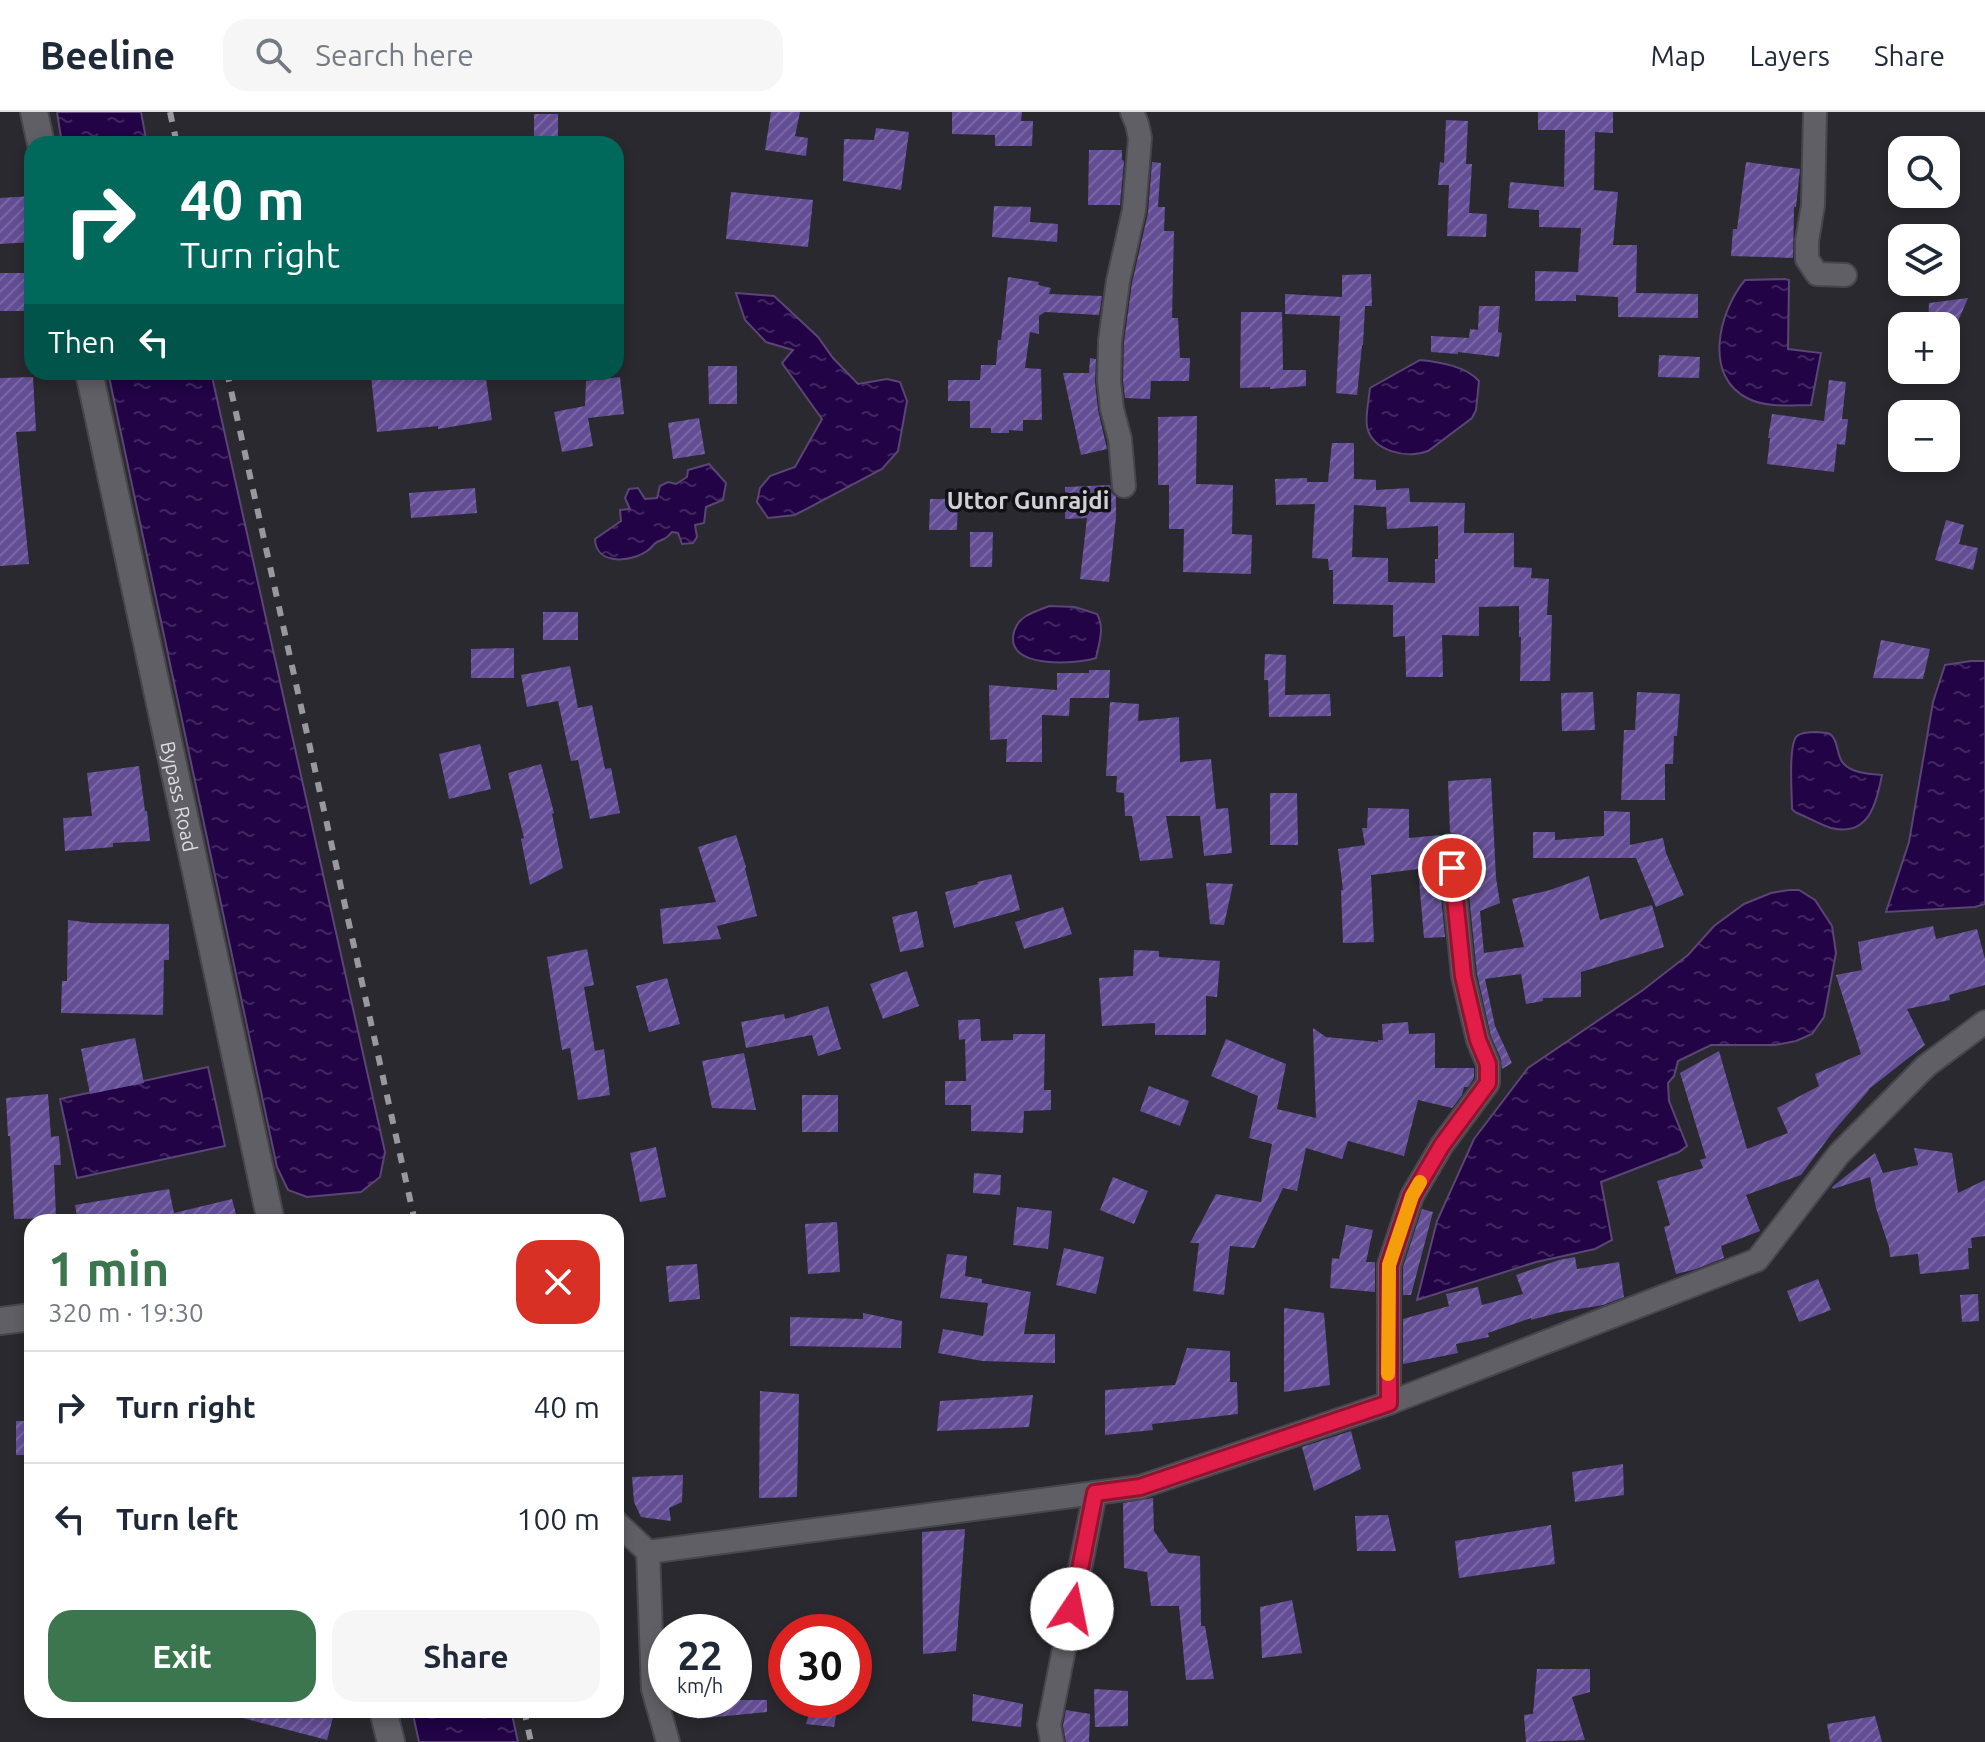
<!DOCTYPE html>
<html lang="en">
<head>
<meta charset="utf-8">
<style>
  body { margin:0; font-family:Ubuntu,sans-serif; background:#f6f6f7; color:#1f2937; height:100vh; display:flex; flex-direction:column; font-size:30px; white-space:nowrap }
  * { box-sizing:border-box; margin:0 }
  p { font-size:26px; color:#747a83 }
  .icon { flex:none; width:44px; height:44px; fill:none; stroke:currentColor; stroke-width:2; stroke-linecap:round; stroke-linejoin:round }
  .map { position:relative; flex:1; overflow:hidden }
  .sheet { position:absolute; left:24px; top:1102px; width:600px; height:504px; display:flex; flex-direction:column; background:#fff; border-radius:24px; box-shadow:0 4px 12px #0003 }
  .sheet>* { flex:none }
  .hud { position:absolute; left:24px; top:24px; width:600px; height:244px; border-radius:24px; box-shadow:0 4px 12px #0003; background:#00695c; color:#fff; overflow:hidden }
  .fabs { position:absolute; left:1888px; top:24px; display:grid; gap:16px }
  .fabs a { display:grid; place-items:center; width:72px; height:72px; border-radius:16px; background:#fff; box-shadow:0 4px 12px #0003; font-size:40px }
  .speed { position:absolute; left:648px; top:1502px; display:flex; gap:16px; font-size:40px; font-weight:700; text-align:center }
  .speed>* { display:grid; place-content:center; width:104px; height:104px; border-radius:50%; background:#fff; box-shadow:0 4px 12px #0003; line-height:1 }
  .speed small { font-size:20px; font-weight:400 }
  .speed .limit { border:12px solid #d22; background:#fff; color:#111 }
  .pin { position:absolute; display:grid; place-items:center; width:68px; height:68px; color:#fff; margin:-34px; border:4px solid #fff; border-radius:50%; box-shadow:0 2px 8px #0007 }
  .me { position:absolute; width:88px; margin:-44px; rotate:11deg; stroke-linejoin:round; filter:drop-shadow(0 0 6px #0008) }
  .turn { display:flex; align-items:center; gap:28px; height:168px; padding:0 24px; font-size:36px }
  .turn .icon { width:104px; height:104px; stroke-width:2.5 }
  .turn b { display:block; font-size:56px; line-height:68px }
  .then { display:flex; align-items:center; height:76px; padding:0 24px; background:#0003; gap:16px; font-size:30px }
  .round { display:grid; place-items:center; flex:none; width:84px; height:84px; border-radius:24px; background:#f6f6f7 }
  .summary { display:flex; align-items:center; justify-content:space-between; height:136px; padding:0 24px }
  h1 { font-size:48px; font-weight:600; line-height:60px; color:#3c764e }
  .cta { display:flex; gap:16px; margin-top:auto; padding:16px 24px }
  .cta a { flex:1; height:92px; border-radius:24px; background:#3c764e; color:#fff; font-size:32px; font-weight:600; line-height:92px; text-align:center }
  .cta a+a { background:#f6f6f7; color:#1f2937 }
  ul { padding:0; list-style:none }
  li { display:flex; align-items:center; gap:24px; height:112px; padding:0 24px; border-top:2px solid #e0e1e3 }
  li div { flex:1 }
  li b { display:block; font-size:30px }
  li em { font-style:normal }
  header { display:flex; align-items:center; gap:48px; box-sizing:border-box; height:112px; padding:0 40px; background:#fff; border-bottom:2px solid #e0e1e3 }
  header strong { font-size:38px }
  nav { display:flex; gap:44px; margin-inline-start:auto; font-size:28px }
  .search { width:560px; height:72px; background:#f6f6f7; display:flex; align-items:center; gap:20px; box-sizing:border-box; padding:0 28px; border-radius:24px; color:#747a83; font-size:30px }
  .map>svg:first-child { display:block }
</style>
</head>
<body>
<header>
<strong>Beeline</strong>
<div class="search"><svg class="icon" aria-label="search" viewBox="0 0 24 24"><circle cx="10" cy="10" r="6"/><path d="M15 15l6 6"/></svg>Search here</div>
<nav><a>Map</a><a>Layers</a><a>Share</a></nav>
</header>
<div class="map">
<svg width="1985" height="1630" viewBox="0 0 1985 1630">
  <defs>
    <pattern id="water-ripples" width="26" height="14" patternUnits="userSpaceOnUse" patternTransform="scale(2)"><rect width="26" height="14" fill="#210346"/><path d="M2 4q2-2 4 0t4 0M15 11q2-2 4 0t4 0" fill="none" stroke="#412760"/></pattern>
    <pattern id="building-hatch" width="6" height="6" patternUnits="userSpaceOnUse" patternTransform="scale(2)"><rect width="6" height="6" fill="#634e95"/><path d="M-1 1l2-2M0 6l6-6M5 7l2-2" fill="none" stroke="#7967a4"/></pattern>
  </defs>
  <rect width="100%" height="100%" fill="#2a292f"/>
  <g fill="url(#water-ripples)" stroke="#5a4575" stroke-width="2">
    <path d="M57,0H141L147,32H62Z"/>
    <path d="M1785,167L1789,168L1788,237L1821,241L1811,293C1792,293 1767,296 1749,287C1702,265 1719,199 1745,168Z"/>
    <path d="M736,181L774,184L818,225L833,246L858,272L887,267L900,270L907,289L898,339L882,357L795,403L768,406L757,390L760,376L770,364L795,355L822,307L782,251L793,238L766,230L745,208Z"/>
    <path d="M1420,248C1439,250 1466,254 1479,269L1476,298L1472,306L1428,339C1408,347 1373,340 1367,315C1365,304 1369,287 1370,276Z"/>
    <path d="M108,260H211L385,1040L380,1065L361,1080L307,1085L288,1078L277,1055Z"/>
    <path d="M709,352L726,371L723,388L706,395L704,411L695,413L697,425L693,431L682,432L678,421L672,420C665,428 665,426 657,430C653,432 651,437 647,439C632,450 596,454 595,427L621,409L620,398L630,397L625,386L629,377L638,376L645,387L657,386L660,374L668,370L676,372L687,365L688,358Z"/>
    <path d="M1049,494L1075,495L1097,502C1105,516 1099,531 1096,546C1077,552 1011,557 1013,525C1014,517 1018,509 1026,504C1033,500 1042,497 1049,494Z"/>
    <path d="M1971,549H1985V792L1975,795L1886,800L1909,730L1933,590L1945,553Z"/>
    <path d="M1817,620C1821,621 1826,620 1830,622C1839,628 1836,645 1844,652C1852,661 1871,662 1882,663C1876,692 1869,725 1831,716C1819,712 1807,705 1795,700L1792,697C1792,683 1788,632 1797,624C1801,620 1811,620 1817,620Z"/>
    <path d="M1789,778H1799L1815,788L1832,814L1836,841L1824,905L1812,922L1796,929L1775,933H1711L1678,949L1674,964L1668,971L1669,989L1687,1034L1679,1040L1601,1070L1612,1128L1595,1137L1536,1150L1417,1188L1437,1109L1474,1027L1528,956L1643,878L1688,843L1714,814L1744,792L1771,781Z"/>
    <path d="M208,955L225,1034L77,1066L60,987Z"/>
    <path d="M412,1598H511L518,1630H419Z"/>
  </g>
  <g fill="url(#building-hatch)" fill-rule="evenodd">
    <path d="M771,0H800L795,24L808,26L806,44L765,38Z"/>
    <path d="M952,0H1022L1021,9H1033L1032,34H995V23L952,22Z"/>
    <path d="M1538,0H1613V21L1595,20L1594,78L1618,80L1613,133H1637L1636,181L1698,182V206L1618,205V185L1576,183V189H1535V159L1578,160L1581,116L1539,115V98L1508,96L1510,70L1564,75L1565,18H1538Z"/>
    <rect x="534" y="2" width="24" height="30"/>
    <path d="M1446,8L1468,9L1466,52H1472L1469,101L1487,102L1486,125L1447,124L1449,73H1438L1440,50L1444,51Z"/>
    <path d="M876,16L909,20L901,78L843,69L844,27L874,28Z"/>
    <path d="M1089,38H1122V48L1124,49L1120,93H1088Z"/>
    <path d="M1152,50L1161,51L1158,95H1165L1164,119H1174L1172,206H1178L1180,246H1190L1189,269H1151L1150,287L1125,286L1123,268L1124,230L1132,171L1148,101Z"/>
    <path d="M1746,50L1800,57L1796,95H1794L1793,146L1731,144L1733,117H1737Z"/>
    <path d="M731,80L813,88L808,135L726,127Z"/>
    <path d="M32,84V130L0,132V86Z"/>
    <path d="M994,94L1031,95L1030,110L1058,112L1057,130L992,125Z"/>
    <rect x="0" y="161" width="32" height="38"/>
    <path d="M1371,162L1372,194H1365L1363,233H1362L1357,283L1336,281L1340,204L1285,202V182L1342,185V163Z"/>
    <path d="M1008,165L1039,170L1038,173L1051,176L1049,182L1102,184L1099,203L1045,200L1039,204V222L1030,220L1025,256L1041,257L1042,308H1023V319L1009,318V321H991V316H970V289H948V268H980L981,253H996L998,228H1001Z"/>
    <path d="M1968,186L1956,214H1928L1929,191Z"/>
    <path d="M1479,194H1500L1498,220L1502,221L1499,245L1458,240V242L1431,240V224L1469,226L1470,217L1478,218Z"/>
    <path d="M1241,200H1282L1283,258H1306V274L1270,277V275L1240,276Z"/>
    <path d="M1659,243L1700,245L1699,266L1658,265Z"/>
    <path d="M1090,246L1096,247L1095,270L1098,298L1107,337L1081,343L1063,261H1089Z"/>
    <path d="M708,254H737V292H709Z"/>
    <path d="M407,260H415L416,268L465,260H485L492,308L438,317V314L377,320L371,264Z"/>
    <path d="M33,265L36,319L16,320L29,452L0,454V266Z"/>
    <path d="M620,265L624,302L588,306L593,334L562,340L554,300L585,294L586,269Z"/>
    <path d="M1829,268L1846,270L1842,307H1848L1845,333L1837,332L1834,360L1767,352L1770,326H1768L1772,302L1824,309Z"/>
    <path d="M1197,304L1196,372L1233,373L1232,422L1252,423L1251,462L1183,460L1184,417H1169V373H1158V305Z"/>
    <path d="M699,306L705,342L673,347L668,311Z"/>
    <path d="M1332,331H1354V367L1376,368V378L1409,376L1410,390L1465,391L1464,421H1514V455L1532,456L1531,466L1549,467L1547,503H1552L1550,569H1520L1521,525H1519V494L1479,495V524L1442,523L1443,565H1406L1405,524L1393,525V493L1333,492V458H1329L1328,447L1312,446L1315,392L1276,393L1275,367L1307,366V370H1328ZM1354,393L1386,395L1387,417L1438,414V447H1435V471L1388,470V446L1352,445Z"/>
    <path d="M1110,373L1112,381L1116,385V405L1109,470L1080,467L1087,406L1065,407V375Z"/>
    <path d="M475,376L477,401L411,406L409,381Z"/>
    <path d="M930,387H958L957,418H929Z"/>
    <path d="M1946,408L1964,413L1959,432L1978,436L1973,458L1935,448Z"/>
    <path d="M970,420H993L992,455H970Z"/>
    <rect x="543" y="500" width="35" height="28"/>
    <path d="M1881,528L1930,537L1923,567L1873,566Z"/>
    <path d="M514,536V566H471V537Z"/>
    <path d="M1265,542L1286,543L1285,583L1330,582L1331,604L1269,605L1268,568H1264Z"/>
    <path d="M570,554L578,596L592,593L605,657L611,656L620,701L590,707L578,648L571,649L558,589L527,595L521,563Z"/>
    <path d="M1089,558H1110L1109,586H1070L1069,604L1042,603V650H1006L1007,627L990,628L989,573L1057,578V561H1089Z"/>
    <path d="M1593,580L1595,618L1562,619L1561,581Z"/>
    <path d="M1637,580L1680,582L1677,624H1674L1673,652H1665V688H1621L1624,618H1635Z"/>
    <path d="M1110,590L1139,592L1138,609L1179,605L1180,650L1211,647L1216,697L1228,696L1232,741L1204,744L1200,704H1166L1173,746L1140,749L1132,704H1125L1124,681L1116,680L1117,664H1106Z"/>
    <path d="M480,632L491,677L449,687L439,642Z"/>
    <path d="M541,652L554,701L552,702L563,756L530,773L521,727L524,726L508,661Z"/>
    <path d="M139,654L145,699H147L150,729L113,731V735L65,739L63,706L92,704L87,661Z"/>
    <path d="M1491,666L1496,766L1500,791L1480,799L1484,841L1524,835L1512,787L1550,778L1589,764L1600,808L1652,793L1664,835L1581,860V885L1543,886V889L1526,892L1521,862L1485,867L1495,914L1512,951L1502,957L1501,947L1491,924L1477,862L1464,733L1461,725L1450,720L1448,669Z"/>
    <path d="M1270,681H1297L1298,733H1270Z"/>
    <path d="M1368,696L1409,697V726L1441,723L1437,729L1436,735L1445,825L1424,826L1418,757L1371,763L1374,830L1343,831L1341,778H1343L1338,737L1365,733L1362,716H1367Z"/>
    <path d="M1604,699L1630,700V733L1663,726L1666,741L1684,783L1656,795L1636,746H1533V720H1555V728L1604,724Z"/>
    <path d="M736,723L746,755L745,756L757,804L717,814L721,827L663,832L660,797L716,790L698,735Z"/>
    <path d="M1011,762L1020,798L954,816L945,780L978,772L977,770Z"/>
    <path d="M1206,771L1233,772L1224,813L1210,812Z"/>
    <path d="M1063,795L1072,822L1024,837L1015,810Z"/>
    <path d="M917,799L924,835L900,840L892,805Z"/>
    <path d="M68,808L91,811L169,812V848H164L163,903L61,901L62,869H67Z"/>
    <path d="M1933,814L1936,827L1977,817L1985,847V873L1949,883L1950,888L1907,897L1925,933L1869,977V978L1832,1021L1801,1063L1746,1083L1760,1119L1721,1134L1724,1146L1696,1157L1676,1162L1664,1115L1670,1113L1657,1069L1703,1056L1700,1048L1706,1046L1680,961L1719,939L1747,1037L1788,1021L1777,996L1819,974L1815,962L1861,942L1836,863L1862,858L1858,830Z"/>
    <path d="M587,837L594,873L584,875L595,939L604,937L610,983L578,988L570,936L562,938L547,845Z"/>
    <path d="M1134,838L1159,839V845L1220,849L1217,885L1206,884V923H1155V911L1102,914L1099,866L1133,864Z"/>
    <path d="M907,859L919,894L883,907L870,872Z"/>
    <path d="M667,866L680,912L649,920L636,874Z"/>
    <path d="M828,894L841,937L818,944L812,923L746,936L741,910L784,902L785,907Z"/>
    <path d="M980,907L981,929L1013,928V922H1045L1044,978H1051V998L1024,999L1023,1021L971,1019V993H945V969H966L965,927L959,928L958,908Z"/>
    <path d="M1408,910L1409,922L1435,921V956H1474V966L1468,975H1464L1462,983L1452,996L1418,988L1404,1044L1348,1029L1342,1047L1306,1036L1297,1079L1283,1076L1254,1136L1230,1134L1224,1183L1193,1179L1199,1131H1190L1216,1082L1261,1090L1272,1032L1249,1026L1258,984L1211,964L1226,927L1286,952L1277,997L1316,1006L1313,916L1326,925L1378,930V928H1383L1382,912Z"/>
    <path d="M135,926L144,971L90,982L81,937Z"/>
    <path d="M744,941L756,998L712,996L702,949Z"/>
    <path d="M1149,974L1189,989L1180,1014L1140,999Z"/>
    <path d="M48,982L51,1025L59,1024L61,1053H54L56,1106L14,1107L10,1024H8L6,986Z"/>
    <rect x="802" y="983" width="36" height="37"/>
    <path d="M656,1035L666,1085L640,1090L630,1041Z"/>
    <path d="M1914,1036L1952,1041L1958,1081L1985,1068V1124L1971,1126L1972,1136H1968L1969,1157L1920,1162L1918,1142L1890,1145L1889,1135L1876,1096L1870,1065L1833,1077L1832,1075L1875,1041L1883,1061L1918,1053Z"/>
    <path d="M974,1061L1001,1063L1000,1083L973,1081Z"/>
    <path d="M1113,1065L1148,1079L1134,1112L1100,1098Z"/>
    <path d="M169,1077L174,1101L232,1087L238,1110H78L75,1093Z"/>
    <path d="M1017,1095L1052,1099L1048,1137L1013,1133Z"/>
    <path d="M1422,1097L1433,1100L1411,1183H1403V1155Z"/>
    <path d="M837,1110L840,1160L808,1162L805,1112Z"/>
    <path d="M1346,1113L1373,1118L1366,1150H1375V1180L1330,1176L1332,1146L1339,1147Z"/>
    <path d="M1064,1136L1104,1145L1096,1182L1056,1173Z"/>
    <path d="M947,1142L967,1144L965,1164L982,1167V1171L1031,1180L1024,1222H1055V1251L982,1249L938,1241L943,1217L983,1224L988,1191L940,1186Z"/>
    <path d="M1575,1145L1577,1157L1619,1150L1624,1185L1603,1193L1561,1200L1531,1208V1206L1488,1221L1489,1225L1456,1232L1458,1241L1403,1252V1207L1449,1194L1446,1182L1478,1175L1482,1193L1523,1182L1516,1163L1559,1148Z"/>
    <path d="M697,1152L700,1187L669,1190L666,1154Z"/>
    <path d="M1818,1167L1831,1198L1799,1210L1787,1179Z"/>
    <path d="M1978,1182L1979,1209L1962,1210L1960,1183Z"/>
    <path d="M1284,1196L1324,1201L1330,1273L1284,1280Z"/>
    <path d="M863,1201L902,1209L901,1236L790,1234V1205L863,1207Z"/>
    <path d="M1187,1236L1230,1239V1270H1237L1238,1302L1152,1312L1153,1318L1105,1323V1278L1175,1273Z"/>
    <path d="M760,1279L799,1282L797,1385L759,1386Z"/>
    <path d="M1033,1283L1029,1315L937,1319L940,1289Z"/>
    <rect x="16" y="1309" width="16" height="34"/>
    <path d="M1351,1319L1361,1357L1314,1379L1302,1335Z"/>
    <path d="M1623,1352L1624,1383L1575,1390L1572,1360Z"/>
    <path d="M683,1363L682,1390L669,1396L671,1409L641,1405L634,1390L632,1365Z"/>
    <path d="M1153,1386L1154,1419L1169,1441L1200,1444L1201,1514H1205L1214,1567L1186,1568L1179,1494H1151L1147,1460L1124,1456L1123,1391Z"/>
    <path d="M1388,1403L1396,1439H1357L1355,1404Z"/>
    <path d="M1551,1413L1555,1452L1459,1466L1455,1429Z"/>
    <path d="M965,1417L956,1539L923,1542L922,1420Z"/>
    <path d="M1292,1488L1302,1541L1262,1546L1260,1495Z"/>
    <path d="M1537,1557H1590V1580L1572,1585L1585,1628L1526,1630L1524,1603L1533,1602Z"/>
    <path d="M1094,1577L1128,1579V1614L1095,1615Z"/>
    <path d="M973,1582L1023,1592L1021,1615L972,1609Z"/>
    <path d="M695,1588H767V1600L697,1607Z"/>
    <path d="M813,1588H839L834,1615L806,1612Z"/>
    <path d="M236,1598H335L327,1628L235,1604Z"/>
    <path d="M1066,1598L1090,1602L1089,1630H1066L1063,1614Z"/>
    <path d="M1875,1604L1882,1630H1830L1827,1612Z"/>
  </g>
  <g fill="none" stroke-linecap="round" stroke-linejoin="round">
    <g stroke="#48464c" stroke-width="26">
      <g id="minor">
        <path d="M1815,0L1813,93L1807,129V147L1817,162L1845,163"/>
        <path d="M1124,374L1120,327L1112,297L1109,269L1110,229L1118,169L1134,98L1140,26L1137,12L1132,0"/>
        <path d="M1389,1291V1153L1412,1084L1442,1033L1488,971V952L1478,928L1463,864L1450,734"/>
        <path d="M616,1410L648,1440L1140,1375L1389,1291L1757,1148L1839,1042L1926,954L1985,910"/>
        <path d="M648,1440L653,1577L668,1630"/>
        <path d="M1052,1630L1049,1613L1095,1381"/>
      </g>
    </g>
    <g stroke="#48464c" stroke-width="30">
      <g id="tertiary">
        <path d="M34,0L41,32"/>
        <path id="s1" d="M89,260L271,1110"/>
        <path d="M0,1209L32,1205"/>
        <path d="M383,1598L391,1630"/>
      </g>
    </g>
    <use href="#minor" stroke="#615f66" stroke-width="22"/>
    <use href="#tertiary" stroke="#615f66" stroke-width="26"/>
    <g stroke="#99989d" stroke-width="6" stroke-dasharray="10 10" stroke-linecap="butt">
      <path d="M170,0L177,32"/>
      <path d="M227,260L415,1110"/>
      <path d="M524,1598L531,1630"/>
    </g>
  </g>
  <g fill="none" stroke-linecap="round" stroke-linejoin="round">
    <g stroke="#92132f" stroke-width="20">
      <path id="route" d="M1072,1497L1095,1381L1140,1375L1389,1291V1153L1412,1084L1442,1033L1488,971V952L1478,928L1463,864L1452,756"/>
    </g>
    <use href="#route" stroke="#e11d48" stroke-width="14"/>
    <path stroke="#f59e0b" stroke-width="14" d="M1388,1262L1389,1153L1412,1084L1420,1070"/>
  </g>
  <g text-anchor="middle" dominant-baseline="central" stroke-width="7" stroke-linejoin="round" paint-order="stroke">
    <g font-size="20" fill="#dedee2" stroke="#121214">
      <text stroke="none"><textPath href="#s1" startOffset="434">Bypass Road</textPath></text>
    </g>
    <g font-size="24" font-weight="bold" fill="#d1cfd7" stroke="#121214">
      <text x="1028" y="388">Uttor Gunrajdi</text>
    </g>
  </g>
</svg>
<div class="fabs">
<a><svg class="icon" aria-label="search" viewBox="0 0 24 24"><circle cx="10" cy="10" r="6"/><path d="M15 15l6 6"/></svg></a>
<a><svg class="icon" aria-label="layers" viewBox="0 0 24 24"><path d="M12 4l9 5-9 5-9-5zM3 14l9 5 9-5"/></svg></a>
<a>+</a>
<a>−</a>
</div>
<div class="speed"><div>22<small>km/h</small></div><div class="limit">30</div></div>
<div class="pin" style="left:1452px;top:756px;background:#d93025"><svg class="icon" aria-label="arrive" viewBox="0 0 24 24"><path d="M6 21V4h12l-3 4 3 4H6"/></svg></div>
<svg class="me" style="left:1072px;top:1497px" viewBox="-20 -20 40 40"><circle r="19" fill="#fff"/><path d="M0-13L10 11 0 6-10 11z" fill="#e11d48"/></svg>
<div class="hud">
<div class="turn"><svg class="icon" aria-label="right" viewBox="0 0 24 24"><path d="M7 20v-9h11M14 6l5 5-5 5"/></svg><div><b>40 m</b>Turn right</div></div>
<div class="then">Then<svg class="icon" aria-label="left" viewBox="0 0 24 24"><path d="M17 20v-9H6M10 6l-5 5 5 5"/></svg></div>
</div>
<section class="sheet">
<div class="summary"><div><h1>1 min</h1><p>320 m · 19:30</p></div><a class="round" style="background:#d93025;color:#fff"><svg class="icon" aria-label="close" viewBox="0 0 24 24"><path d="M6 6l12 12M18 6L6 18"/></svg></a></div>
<ul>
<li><svg class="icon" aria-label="right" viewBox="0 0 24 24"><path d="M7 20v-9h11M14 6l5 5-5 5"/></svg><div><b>Turn right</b></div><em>40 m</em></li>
<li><svg class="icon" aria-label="left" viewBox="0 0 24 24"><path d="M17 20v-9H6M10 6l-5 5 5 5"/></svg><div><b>Turn left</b></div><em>100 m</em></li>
</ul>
<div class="cta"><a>Exit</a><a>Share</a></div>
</section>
</div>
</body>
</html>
